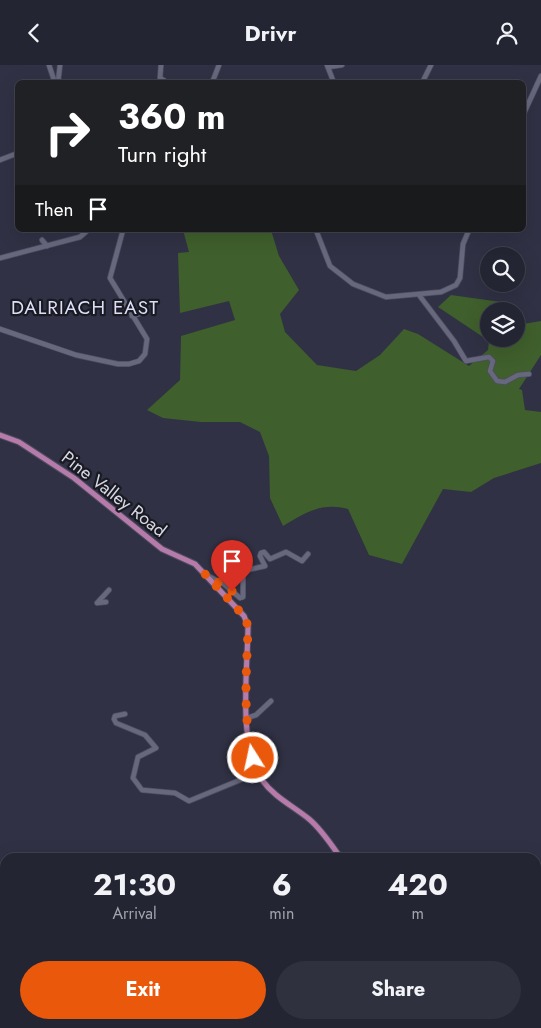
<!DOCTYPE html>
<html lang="en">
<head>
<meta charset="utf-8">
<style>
  body { margin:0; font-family:Jost,sans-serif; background:#30313f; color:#f1f3f6; height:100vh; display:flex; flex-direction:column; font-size:19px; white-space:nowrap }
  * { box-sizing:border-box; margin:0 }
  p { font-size:16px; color:#a3a5ac }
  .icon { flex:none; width:28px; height:28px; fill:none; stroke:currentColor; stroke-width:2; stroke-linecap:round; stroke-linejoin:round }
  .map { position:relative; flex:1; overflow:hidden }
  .panel { position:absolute; left:0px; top:788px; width:541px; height:176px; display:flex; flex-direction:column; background:#242533; border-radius:15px 15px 0 0; box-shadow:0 5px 20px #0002,0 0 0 1px #41424e }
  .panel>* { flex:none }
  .banner { position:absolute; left:15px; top:15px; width:511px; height:152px; border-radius:8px; box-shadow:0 5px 20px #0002,0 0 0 1px #41424e; background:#202124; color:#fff; overflow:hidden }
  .tools { position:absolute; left:480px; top:182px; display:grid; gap:10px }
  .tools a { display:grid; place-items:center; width:45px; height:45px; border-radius:50%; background:#242533; box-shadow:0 5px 20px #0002,0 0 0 1px #41424e; font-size:25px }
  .pin { position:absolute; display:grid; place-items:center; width:42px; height:42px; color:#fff; margin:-51px -21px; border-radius:50% 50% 50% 0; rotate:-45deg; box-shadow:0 0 5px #0007 }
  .pin .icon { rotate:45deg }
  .me { position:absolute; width:55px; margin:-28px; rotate:350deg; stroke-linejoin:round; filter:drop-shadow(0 0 4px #0008) }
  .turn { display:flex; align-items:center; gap:18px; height:105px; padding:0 20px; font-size:22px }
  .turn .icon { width:65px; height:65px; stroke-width:2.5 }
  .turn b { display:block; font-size:35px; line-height:42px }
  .then { display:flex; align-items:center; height:48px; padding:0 20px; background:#0003; gap:10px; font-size:19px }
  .eta { display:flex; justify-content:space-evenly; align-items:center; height:85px; text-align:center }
  .eta b { font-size:30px; font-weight:700; line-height:35px }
  .action { display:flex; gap:10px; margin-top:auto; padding:10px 20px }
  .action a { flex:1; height:58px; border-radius:30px; background:#ea580c; color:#fff; font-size:20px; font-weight:700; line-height:58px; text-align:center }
  .action a+a { background:#30313f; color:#f1f3f6 }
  header { display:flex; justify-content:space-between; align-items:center; height:65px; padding:0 20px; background:#242533; font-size:22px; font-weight:700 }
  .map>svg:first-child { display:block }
</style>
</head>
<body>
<header><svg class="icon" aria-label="back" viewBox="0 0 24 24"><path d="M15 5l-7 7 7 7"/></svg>Drivr<svg class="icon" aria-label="person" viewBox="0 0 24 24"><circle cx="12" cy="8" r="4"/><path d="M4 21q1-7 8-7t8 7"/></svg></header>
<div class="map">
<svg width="541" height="963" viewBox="0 0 541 963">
  <rect width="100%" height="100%" fill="#303144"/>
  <path fill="#3f5f2c" d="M183,165H271L279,191L299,225L280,249L285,267L317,300L356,306L380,290L404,264L418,269L469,301L488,285L489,276L438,242L451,230L501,237L510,246H489V274H516V253L523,259L541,256V290L519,324L522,325L525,345L541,347V398L494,413L471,427L443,424L402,499L369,490L348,444C321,437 305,448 283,461L270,433L269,391L260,367L240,357H201L163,353L147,345L180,315L181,271L235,255L229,236L180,248L178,188L189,187Z"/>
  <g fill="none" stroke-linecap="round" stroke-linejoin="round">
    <g stroke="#4d4e5e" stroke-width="6">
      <g id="minor">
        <path d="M49,0L55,18"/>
        <path d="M161,0L160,13L168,18"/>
        <path d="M327,0L334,18"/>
        <path d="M328,2L342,0"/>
        <path d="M58,18L60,0"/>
        <path d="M212,18L219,0"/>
        <path d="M422,18L431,0"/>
        <path d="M524,48L541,11"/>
        <path d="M0,95L18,88"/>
        <path d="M316,165L330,201L353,219L386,232L441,227L456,220L460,213L463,179L469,165"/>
        <path d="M42,175L47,181"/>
        <path d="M0,193L80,172L88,165"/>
        <path d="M419,230L454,276L466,296L489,292L493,296L490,306L497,316L505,317L518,310L529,309"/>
        <path d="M132,251L145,247"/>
        <path d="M0,264L76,290L118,299H129L139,296L145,289L147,274L110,213L123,165"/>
        <path d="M206,510L224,519L240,533L243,532V510L247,505L265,501L260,491L261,488L264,487L270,494L286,487L302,496L308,489"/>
        <path d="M106,537L97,538L109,525"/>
        <path d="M125,649L115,651L114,654L116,658L145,670L156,683L138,692L133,713L142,725L175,728L189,736L257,708"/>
        <path d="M247,653L256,650L271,636"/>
        <path d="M537,916L541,929"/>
        <path d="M296,959L302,963L317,959"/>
        <path d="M334,959V963"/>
        <path d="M284,963L286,959"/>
        <path d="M496,963L501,959"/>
      </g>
    </g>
    <g stroke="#4d4e5e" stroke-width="7">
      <g id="major">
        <path d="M0,370L19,377L74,413L162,484L195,499L244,551L248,561C248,600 237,682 262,715C274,732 293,741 309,754C321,764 331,779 340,792"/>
        <path d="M433,959L435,963"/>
      </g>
    </g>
    <use href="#minor" stroke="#67687e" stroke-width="4.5"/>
    <use href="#major" stroke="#b67bab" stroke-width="5"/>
  </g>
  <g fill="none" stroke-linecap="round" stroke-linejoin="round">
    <path stroke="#ea580c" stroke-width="9" stroke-dasharray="0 16.2" d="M232,526L205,509L244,551L248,561C247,605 242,649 253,693"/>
  </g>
  <g text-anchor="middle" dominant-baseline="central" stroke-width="4.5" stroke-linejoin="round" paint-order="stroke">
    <g font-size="18" fill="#d6d8e4" stroke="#191a22">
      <text transform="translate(114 429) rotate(38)">Pine Valley Road</text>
    </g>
    <g font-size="19" letter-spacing="1" fill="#dddff8" stroke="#191a22">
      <text x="85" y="242">DALRIACH EAST</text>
    </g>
  </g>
</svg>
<div class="tools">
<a><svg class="icon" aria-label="search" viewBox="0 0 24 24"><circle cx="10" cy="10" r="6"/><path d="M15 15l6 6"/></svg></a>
<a><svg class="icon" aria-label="layers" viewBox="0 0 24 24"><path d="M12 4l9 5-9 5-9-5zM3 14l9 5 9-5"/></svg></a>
</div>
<div class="pin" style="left:232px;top:526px;background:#d93025"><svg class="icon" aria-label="arrive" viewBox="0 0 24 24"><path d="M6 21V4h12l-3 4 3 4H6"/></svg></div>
<svg class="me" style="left:253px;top:693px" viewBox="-20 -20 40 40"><circle r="17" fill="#ea580c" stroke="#fff" stroke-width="3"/><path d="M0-11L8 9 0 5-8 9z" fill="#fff"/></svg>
<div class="banner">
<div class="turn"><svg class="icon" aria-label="right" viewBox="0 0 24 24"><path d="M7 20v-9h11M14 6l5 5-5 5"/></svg><div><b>360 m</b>Turn right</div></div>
<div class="then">Then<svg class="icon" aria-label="arrive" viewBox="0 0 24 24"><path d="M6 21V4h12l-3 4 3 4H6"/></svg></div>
</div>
<section class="panel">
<div class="eta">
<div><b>21:30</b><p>Arrival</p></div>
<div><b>6</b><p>min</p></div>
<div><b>420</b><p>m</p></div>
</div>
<div class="action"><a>Exit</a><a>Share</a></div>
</section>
</div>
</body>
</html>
